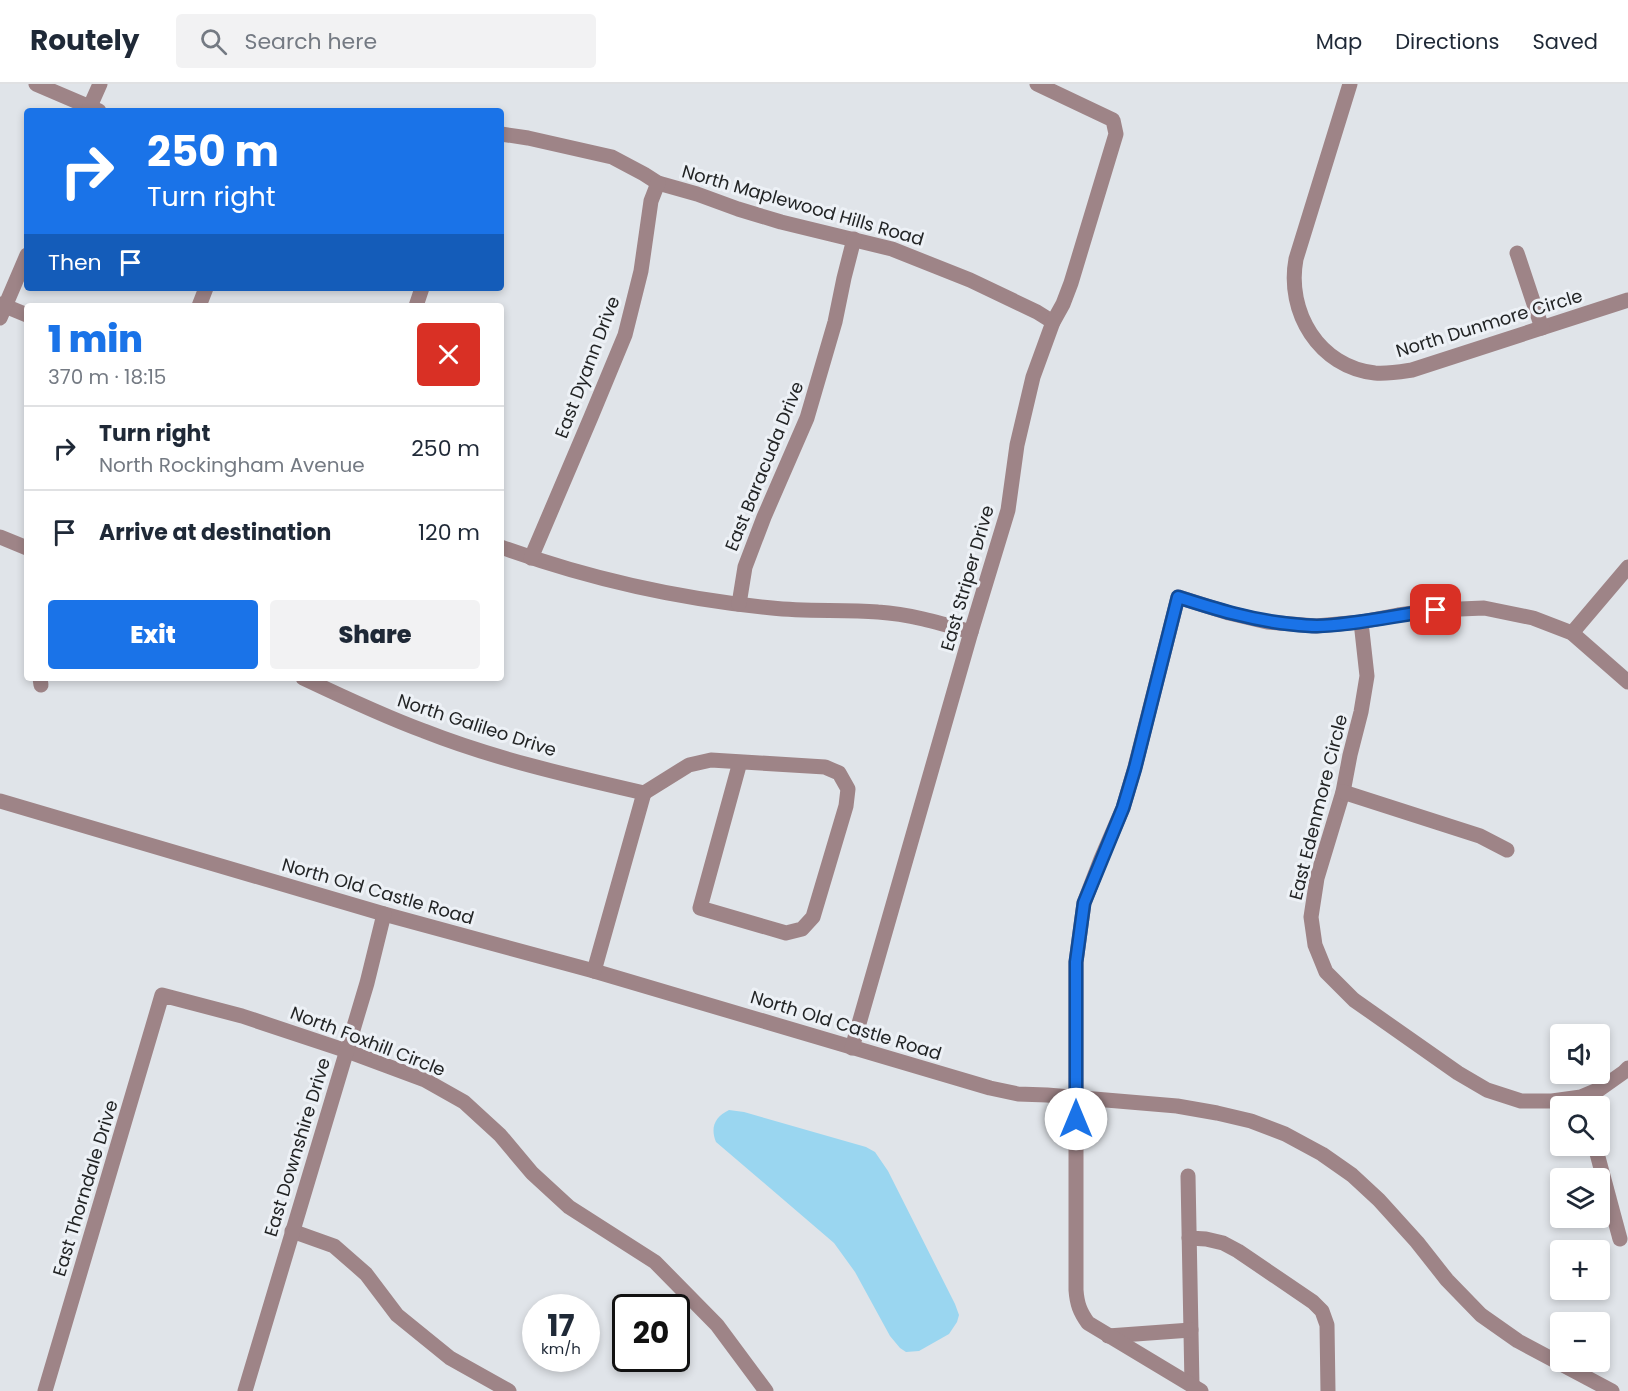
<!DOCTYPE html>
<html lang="en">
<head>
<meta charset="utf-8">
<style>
  body { margin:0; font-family:Poppins,sans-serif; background:#f2f2f3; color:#1f2937; height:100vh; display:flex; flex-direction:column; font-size:22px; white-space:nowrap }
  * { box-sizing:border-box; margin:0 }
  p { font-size:20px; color:#747a83 }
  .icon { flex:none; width:33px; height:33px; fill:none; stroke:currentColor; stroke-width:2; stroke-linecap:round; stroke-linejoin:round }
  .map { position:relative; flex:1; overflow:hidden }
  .panel { position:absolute; left:24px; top:219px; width:480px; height:378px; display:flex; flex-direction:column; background:#fff; border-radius:6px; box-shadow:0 3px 9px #0003 }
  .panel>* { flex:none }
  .hud { position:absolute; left:24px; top:24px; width:480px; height:183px; border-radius:6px; box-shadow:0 3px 9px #0003; background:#1a73e8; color:#fff; overflow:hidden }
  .tools { position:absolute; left:1550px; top:940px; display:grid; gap:12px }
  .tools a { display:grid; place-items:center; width:60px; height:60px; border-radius:6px; background:#fff; box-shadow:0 3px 9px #0003; font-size:30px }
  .speed { position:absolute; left:522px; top:1210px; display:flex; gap:12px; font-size:30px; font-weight:700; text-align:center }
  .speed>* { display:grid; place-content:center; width:78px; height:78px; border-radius:50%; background:#fff; box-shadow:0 3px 9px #0003; line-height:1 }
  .speed small { font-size:15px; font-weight:400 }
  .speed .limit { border:3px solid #111; border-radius:9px; background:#fff; color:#111 }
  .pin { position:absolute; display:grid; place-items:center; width:51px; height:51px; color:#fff; margin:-26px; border-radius:12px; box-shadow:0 3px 9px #0006 }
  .me { position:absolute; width:66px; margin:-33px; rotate:0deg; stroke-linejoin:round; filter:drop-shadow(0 0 4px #0008) }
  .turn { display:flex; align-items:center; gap:21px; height:126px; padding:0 24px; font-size:27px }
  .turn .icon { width:78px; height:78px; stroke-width:2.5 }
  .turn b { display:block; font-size:42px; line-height:51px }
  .then { display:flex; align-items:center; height:57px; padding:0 24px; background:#0003; gap:12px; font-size:22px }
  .round { display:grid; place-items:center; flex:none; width:63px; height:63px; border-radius:6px; background:#f2f2f3 }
  .summary { display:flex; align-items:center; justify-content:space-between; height:102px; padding:0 24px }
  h1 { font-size:36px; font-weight:800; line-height:45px; color:#1a73e8 }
  .cta { display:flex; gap:12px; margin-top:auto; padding:12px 24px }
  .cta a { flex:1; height:69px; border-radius:6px; background:#1a73e8; color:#fff; font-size:24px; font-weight:800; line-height:69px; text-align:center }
  .cta a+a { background:#f2f2f3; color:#1f2937 }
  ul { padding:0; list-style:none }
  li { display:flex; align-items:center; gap:18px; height:84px; padding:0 24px; border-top:2px solid #e0e1e3 }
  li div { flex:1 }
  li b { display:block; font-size:22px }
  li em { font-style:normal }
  header { display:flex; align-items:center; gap:36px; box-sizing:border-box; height:84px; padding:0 30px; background:#fff; border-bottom:2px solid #e0e1e3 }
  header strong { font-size:28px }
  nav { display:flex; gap:33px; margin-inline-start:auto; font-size:21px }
  .search { width:420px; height:54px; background:#f2f2f3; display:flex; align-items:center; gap:15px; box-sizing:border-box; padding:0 21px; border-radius:6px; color:#747a83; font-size:22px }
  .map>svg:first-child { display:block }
</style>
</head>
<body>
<header>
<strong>Routely</strong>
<div class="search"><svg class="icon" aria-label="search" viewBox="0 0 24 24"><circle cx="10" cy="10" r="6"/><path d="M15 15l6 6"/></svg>Search here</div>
<nav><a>Map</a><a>Directions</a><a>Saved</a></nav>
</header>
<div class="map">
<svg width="1628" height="1307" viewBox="0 0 1628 1307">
  <rect width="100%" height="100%" fill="#e0e4e9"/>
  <path fill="#9ad6f0" d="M729,1026L744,1028L866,1063L875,1068L888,1087L955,1220L959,1231L957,1238L949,1250L919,1267L906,1268L900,1264L890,1252L855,1188L834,1159L716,1058C710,1043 715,1033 729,1026Z"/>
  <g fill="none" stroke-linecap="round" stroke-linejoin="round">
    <g stroke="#9e8487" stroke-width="15">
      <path d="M36,0L99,27"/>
      <path d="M1350,0L1296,175C1286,228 1319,283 1375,289C1388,290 1399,288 1412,286L1628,216"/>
      <path d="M88,27L100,0"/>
      <path d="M501,50L528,54L612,73L644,90L658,99L697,110L738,125L781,138L892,165L970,196L1037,228L1053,238"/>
      <path d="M1517,169L1542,244"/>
      <path d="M0,220L27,231"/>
      <path d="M199,222L206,204"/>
      <path d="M416,222L422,204"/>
      <path d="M0,234L27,171"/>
      <path d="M0,453L27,464"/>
      <path d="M501,463C589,495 679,515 772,524C807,528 843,525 878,528C910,530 940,539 971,548"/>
      <path d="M531,474L591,333L625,251L641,187L651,117L658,99"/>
      <path d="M739,520L745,483L764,433L807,334L835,238L844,194L854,155"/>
      <path d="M1361,538L1367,592L1361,628L1350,671L1343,708L1317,794L1311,833L1315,861L1326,888L1354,916L1458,989L1487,1006L1521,1017H1552L1581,1013L1600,1005L1624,988L1628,984"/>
      <path d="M1572,549L1628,483"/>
      <path d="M40,594L41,601"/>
      <path d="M303,594C343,613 383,632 424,647C495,675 570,692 644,709"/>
      <path d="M1343,708L1480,752L1507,766"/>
      <path d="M644,709L689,681L711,676L825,683L839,689L848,705L846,722L813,833L802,845L786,849L700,824L740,678"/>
      <path d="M0,717L384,830L594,887L990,1004L1018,1010L1047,1011L1177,1022L1217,1029L1251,1037L1285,1050L1322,1070L1352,1091L1379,1116L1417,1158L1447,1196L1481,1231L1518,1257L1612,1307"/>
      <path d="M594,887L644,709"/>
      <path d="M852,964L971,548L1008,426L1017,361L1033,293L1053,238L1063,220L1071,199L1116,50L1113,36L1037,0"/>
      <path d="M1595,1062L1620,1155"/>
      <path d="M1188,1092L1192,1301"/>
      <path d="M292,1147L334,1162L366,1190L397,1231L450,1274L509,1307"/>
      <path d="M1189,1154L1206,1155L1223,1159L1238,1167L1313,1218L1322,1227L1327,1241L1328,1307"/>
      <path d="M1108,1252L1191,1246"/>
      <path d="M45,1307L162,911L242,932L347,967L425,996L464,1018L500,1051L532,1089L569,1123L655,1178L717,1241L766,1307"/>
      <path d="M245,1307L367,899L384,830"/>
      <path d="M1201,1307L1088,1239C1080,1228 1077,1220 1076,1206V878L1084,819L1101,775L1123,724L1135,683L1178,513L1229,529L1267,538L1316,542L1361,538L1398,531L1436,526L1484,524L1533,534L1572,549L1628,598"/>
    </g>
  </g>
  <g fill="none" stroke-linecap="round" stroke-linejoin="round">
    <g stroke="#114b97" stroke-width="15">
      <path id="route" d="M1076,1035V878L1084,819L1123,724L1135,684L1178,513C1215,525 1251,536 1290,540C1299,541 1308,542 1317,542C1357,541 1396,531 1436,526"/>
    </g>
    <use href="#route" stroke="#1a73e8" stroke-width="10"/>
  </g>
  <g text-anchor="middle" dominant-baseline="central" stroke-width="6" stroke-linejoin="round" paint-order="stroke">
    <g font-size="18" fill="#222425" stroke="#edf1f6">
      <text transform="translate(803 121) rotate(16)">North Maplewood Hills Road</text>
      <text transform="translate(1489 239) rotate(-17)">North Dunmore Circle</text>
      <text transform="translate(587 283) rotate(-69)">East Dyann Drive</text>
      <text transform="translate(764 382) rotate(-68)">East Baracuda Drive</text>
      <text transform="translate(967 494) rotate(-74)">East Striper Drive</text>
      <text transform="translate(477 641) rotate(18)">North Galileo Drive</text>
      <text transform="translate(1318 723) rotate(-76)">East Edenmore Circle</text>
      <text transform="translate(378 807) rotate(16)">North Old Castle Road</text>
      <text transform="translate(846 941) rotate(17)">North Old Castle Road</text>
      <text transform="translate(368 957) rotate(21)">North Foxhill Circle</text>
      <text transform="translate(297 1063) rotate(-73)">East Downshire Drive</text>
      <text transform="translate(85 1104) rotate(-73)">East Thorndale Drive</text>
    </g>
  </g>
</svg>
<div class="tools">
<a><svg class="icon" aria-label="sound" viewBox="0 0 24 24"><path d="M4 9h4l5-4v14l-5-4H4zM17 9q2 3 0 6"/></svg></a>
<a><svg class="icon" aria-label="search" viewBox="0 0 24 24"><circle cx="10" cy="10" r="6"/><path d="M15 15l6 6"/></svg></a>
<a><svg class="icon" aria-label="layers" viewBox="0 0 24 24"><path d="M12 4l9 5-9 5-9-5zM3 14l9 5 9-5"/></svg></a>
<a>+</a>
<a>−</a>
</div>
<div class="speed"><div>17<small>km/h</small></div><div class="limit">20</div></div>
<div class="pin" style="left:1436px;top:526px;background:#d93025"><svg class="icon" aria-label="arrive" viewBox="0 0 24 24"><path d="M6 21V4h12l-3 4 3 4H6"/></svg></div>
<svg class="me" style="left:1076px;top:1035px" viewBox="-20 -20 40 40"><circle r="19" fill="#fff"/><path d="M0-13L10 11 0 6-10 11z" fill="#1a73e8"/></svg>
<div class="hud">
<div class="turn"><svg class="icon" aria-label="right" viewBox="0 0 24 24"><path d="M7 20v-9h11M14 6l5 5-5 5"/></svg><div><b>250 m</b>Turn right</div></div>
<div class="then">Then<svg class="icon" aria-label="arrive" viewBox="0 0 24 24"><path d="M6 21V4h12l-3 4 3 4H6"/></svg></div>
</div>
<section class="panel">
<div class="summary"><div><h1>1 min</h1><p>370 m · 18:15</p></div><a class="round" style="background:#d93025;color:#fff"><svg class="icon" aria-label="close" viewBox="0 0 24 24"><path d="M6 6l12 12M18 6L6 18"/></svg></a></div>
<ul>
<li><svg class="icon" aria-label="right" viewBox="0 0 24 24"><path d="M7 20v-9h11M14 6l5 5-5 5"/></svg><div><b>Turn right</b><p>North Rockingham Avenue</p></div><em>250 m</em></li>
<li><svg class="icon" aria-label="arrive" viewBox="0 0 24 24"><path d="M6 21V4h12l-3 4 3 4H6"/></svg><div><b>Arrive at destination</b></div><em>120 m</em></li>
</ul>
<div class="cta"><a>Exit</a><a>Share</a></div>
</section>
</div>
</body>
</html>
